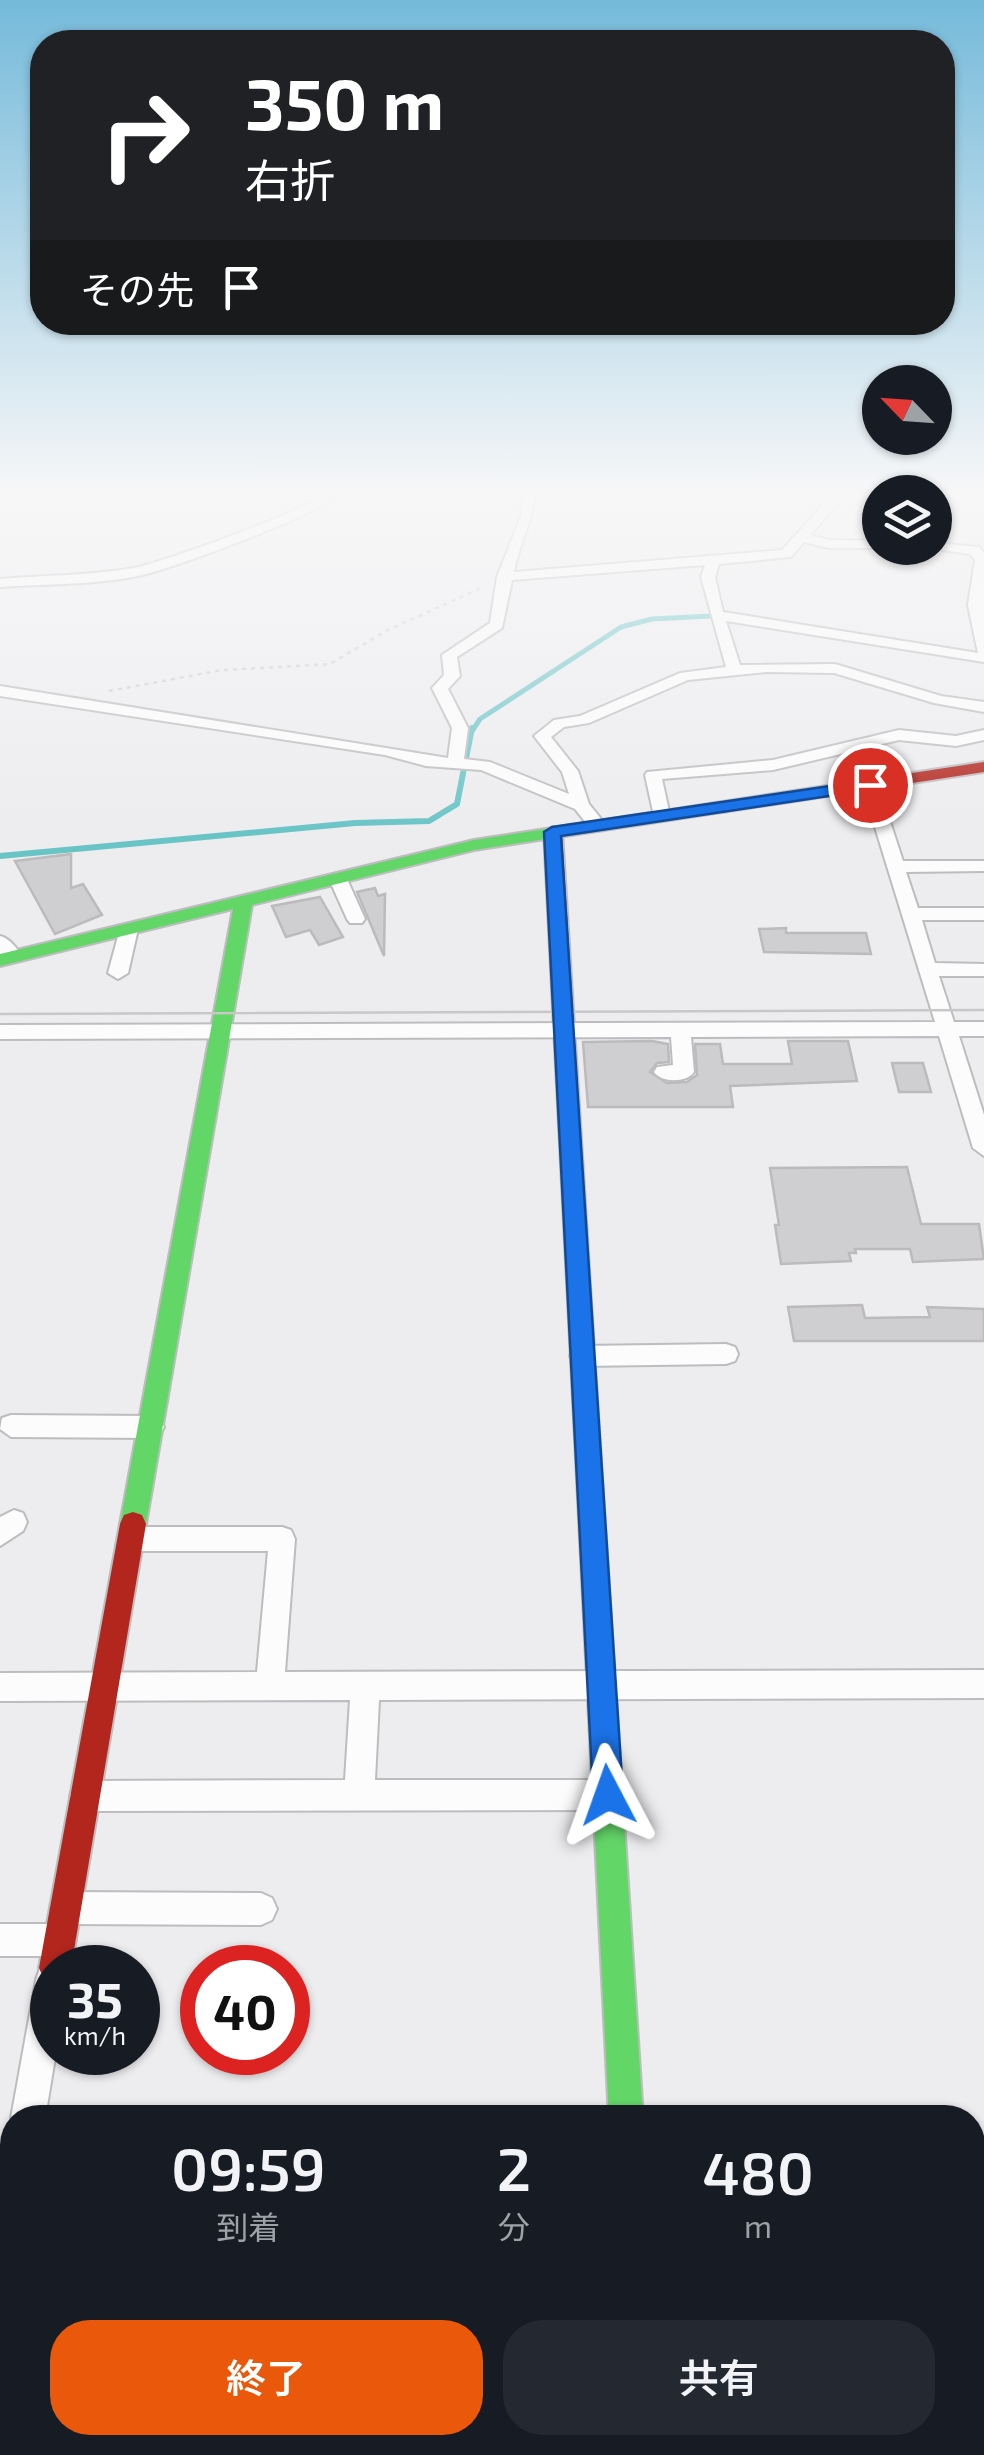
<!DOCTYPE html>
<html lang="ja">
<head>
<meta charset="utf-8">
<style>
  body { margin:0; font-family:"Exo 2","Noto Sans JP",sans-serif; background:#242831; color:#f1f3f6; height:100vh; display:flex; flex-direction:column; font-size:38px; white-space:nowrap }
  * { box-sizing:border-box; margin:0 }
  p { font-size:32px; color:#9ea1a6 }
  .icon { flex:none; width:55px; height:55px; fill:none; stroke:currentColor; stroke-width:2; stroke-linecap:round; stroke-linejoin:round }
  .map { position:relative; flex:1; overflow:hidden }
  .side { position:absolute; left:0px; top:2105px; width:985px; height:350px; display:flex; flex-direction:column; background:#171b24; border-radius:40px 40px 0 0; box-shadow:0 2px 8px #0004 }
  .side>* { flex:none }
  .guide { position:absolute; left:30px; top:30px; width:925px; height:305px; border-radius:40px; box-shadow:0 2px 8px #0004; background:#202124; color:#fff; overflow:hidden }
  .needle { width:65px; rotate:295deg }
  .controls { position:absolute; left:862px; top:365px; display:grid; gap:20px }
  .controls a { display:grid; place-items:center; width:90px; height:90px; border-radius:50%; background:#171b24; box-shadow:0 2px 8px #0004; font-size:50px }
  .speed { position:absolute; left:30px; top:1945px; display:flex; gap:20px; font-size:50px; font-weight:700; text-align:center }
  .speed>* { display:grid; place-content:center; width:130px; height:130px; border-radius:50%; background:#171b24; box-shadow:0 2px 8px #0004; line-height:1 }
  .speed small { font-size:25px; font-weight:400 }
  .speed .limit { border:15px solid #d22; background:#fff; color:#111 }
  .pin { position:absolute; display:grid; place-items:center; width:85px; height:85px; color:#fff; margin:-42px; border:5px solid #fff; border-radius:50%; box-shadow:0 2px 10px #0007 }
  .me { position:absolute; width:110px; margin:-55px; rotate:356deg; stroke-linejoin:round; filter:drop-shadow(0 0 8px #0008) }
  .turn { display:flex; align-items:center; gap:35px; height:210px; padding:0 50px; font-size:45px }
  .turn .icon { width:130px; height:130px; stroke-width:2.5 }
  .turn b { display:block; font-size:70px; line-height:85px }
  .then { display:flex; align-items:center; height:95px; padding:0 50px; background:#0003; gap:20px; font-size:38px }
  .eta { display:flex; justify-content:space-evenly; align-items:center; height:170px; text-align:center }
  .eta b { font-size:60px; font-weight:600; line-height:70px }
  .primary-button { display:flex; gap:20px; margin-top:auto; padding:20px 50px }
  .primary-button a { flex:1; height:115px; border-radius:40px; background:#ea580c; color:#fff; font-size:40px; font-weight:600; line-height:115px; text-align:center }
  .primary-button a+a { background:#242831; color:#f1f3f6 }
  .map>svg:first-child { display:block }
</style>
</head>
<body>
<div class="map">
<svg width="984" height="2455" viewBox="0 0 984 2455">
  <rect width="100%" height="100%" fill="#ededf0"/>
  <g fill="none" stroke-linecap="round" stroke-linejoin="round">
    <path stroke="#69c4c6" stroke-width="5" d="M472,731L480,719L621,627L652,619L711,616"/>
    <path stroke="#69c4c6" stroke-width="6" d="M0,856L355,823L429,821L457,804L472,728"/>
  </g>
  <g fill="#cfced0" stroke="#bcbabc" stroke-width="2.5">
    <path d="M71,854V888L83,884L102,915L55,934L15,861Z"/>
    <path d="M375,888L378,896L385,894L384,956L357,892Z"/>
    <path d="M320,897L343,937L319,945L310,930L286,937L272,906Z"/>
    <path d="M786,928V933H866L871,954L764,952L759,929Z"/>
    <path d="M652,1041L668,1044L669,1062L657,1063L650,1072L667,1083L687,1082L697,1075L695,1044H720L723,1064H792L788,1041H848L857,1081L730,1086L733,1107H588L583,1042Z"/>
    <path d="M892,1063H923L931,1092H899Z"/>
    <path d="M907,1167L921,1224H979L984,1259L913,1262L910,1249H855L856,1253H849L851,1261L781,1264L775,1225H779L770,1168Z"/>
    <path d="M862,1305L865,1318L930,1317L927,1307L984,1309V1341H794L788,1307Z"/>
  </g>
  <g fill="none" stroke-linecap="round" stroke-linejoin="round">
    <g stroke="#bdbdbf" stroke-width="4">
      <g id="street">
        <path d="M329,491H342C323,514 172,569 138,576C94,585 45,584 0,587V579C44,575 90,576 133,568C162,563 311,509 329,491Z"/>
        <path d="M524,491H536C533,520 519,544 514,572L782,550L836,491H849L810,535L829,540L880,541V548H885H829L804,542L791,557L719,564L715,577L723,612L978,653L968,605L975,560L970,554L929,548H935V543L979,547L984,553V662L726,621L740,665L835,664L941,696L984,702V712L934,703L834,673L766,672L688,680L589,723L564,727L551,737L578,771L589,804L606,825L597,830L591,829L575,809L481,770L426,766L385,755L0,696V686L448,758L452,728L432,688L444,675L442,655L490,623L497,577L521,516ZM705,565L701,577L726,667L680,673L580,716L554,720L534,736L562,772L569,794L490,762L464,759L468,728L448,689L460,676L457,657L502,628L512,580Z"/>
        <path d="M899,730L956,736L984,730V740L956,746L899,740L865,748L904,777L906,781L898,786L849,752L773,770L662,779L670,816L662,821L654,816L645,775L647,772L773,760Z"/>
        <path d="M870,780L878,785L903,861H984V871L906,872L918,908H984V920H922L935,963L984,964V976H939L954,1022H984V1036H959L984,1115V1156L973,1148L939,1036L691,1037L694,1072C687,1083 661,1083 654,1072L657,1067L673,1065L671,1037L0,1039V1025L935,1022L862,785Z"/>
        <path d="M338,873L347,879L365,919L362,923H350L347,919L329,879Z"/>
        <path d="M129,923L138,929L128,973L118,979L108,973L120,929Z"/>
        <path d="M0,936C9,938 24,953 19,961H5L0,955Z"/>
        <path d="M726,1344L735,1347L738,1354L735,1361L726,1364L582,1366L573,1363L570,1356L573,1349L582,1346Z"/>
        <path d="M11,1415L151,1416L160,1419L164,1427L160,1435L151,1438L11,1437L0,1429L2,1418Z"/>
        <path d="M14,1510L23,1513L27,1522L23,1531L0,1546V1517Z"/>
        <path d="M132,1527H282L291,1530L295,1539L285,1672L984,1670V1698L379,1700L375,1780H608L619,1784L623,1795L619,1806L608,1810L85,1811L74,1807L70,1796L74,1785L85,1781L345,1780L350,1700L0,1701V1673L257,1672L268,1551H132L123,1548L119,1539L123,1530Z"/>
        <path d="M66,1892L261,1893L272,1898L277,1909L272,1920L261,1925L66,1924L55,1919L50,1908L55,1897Z"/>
        <path d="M0,1924H60L71,1929L76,1940L71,1951L60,1956H0Z"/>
        <path d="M52,1964L61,1968H52V2052H56L45,2118H12V2122L11,2118L36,1980L40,1968Z"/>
        <path d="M12,2189V2291L0,2296V2194Z"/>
        <path d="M626,2442H664L665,2455H627Z"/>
      </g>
    </g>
    <g stroke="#bdbdbf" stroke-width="4">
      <g id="fast">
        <path d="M722,802L730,807L728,811L474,850L252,905L146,1524L142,1533L133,1536L124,1533L120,1524L233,909L0,966V954L474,840Z"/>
        <path d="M585,1388L594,1391L597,1399L643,2118H609L573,1399L576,1391Z"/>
      </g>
    </g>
    <g stroke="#bdbdbf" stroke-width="4">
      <g id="jam">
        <path d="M984,762V772L722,812L714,807L722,802Z"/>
        <path d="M553,827L562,832L597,1399L594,1407L585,1410L576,1407L573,1399L544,832Z"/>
        <path d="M133,1512L142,1515L146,1524L71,1968H52V1983L44,1979L39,1968L120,1524L124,1515Z"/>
      </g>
    </g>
    <path stroke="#cececf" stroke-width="2.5" stroke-dasharray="4 5" stroke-linecap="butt" d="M109,691L222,670L330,664L386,631L483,587"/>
    <use href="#street" fill="#fcfcfd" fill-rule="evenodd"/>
    <use href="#fast" fill="#63d668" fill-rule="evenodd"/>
    <use href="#jam" fill="#b3261e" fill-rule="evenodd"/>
    <path stroke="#c8c8c9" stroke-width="2.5" d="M0,1014L984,1010"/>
  </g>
  <linearGradient id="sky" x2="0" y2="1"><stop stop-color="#75bada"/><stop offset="0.59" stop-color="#f7f7f8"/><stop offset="1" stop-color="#f7f7f8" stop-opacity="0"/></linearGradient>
  <rect width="984" height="835" fill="url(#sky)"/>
  <path fill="#1a73e8" stroke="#114b97" stroke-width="2.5" d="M870,780L876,782V789L561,836L623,1795L619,1806L608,1810L597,1806L593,1795L544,832L552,827Z"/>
</svg>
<div class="controls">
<a><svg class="needle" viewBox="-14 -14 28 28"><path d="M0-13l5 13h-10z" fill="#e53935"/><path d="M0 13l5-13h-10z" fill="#9ea1a6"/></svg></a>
<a><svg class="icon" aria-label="layers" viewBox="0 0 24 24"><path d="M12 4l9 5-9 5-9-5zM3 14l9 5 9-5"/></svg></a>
</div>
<div class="speed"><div>35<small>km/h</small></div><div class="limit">40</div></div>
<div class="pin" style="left:870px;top:785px;background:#d93025"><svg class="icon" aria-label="arrive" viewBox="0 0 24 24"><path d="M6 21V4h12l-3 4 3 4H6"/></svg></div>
<svg class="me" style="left:608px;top:1795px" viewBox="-20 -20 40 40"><path d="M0-17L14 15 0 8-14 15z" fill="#1a73e8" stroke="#fff" stroke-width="4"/></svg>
<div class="guide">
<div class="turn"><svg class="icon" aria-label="right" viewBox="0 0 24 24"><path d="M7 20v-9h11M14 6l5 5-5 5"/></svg><div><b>350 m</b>右折</div></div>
<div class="then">その先<svg class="icon" aria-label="arrive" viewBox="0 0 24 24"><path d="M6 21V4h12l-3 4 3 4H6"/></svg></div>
</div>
<section class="side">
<div class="eta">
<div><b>09:59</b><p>到着</p></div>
<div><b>2</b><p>分</p></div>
<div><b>480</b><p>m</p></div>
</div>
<div class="primary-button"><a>終了</a><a>共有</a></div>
</section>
</div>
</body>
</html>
